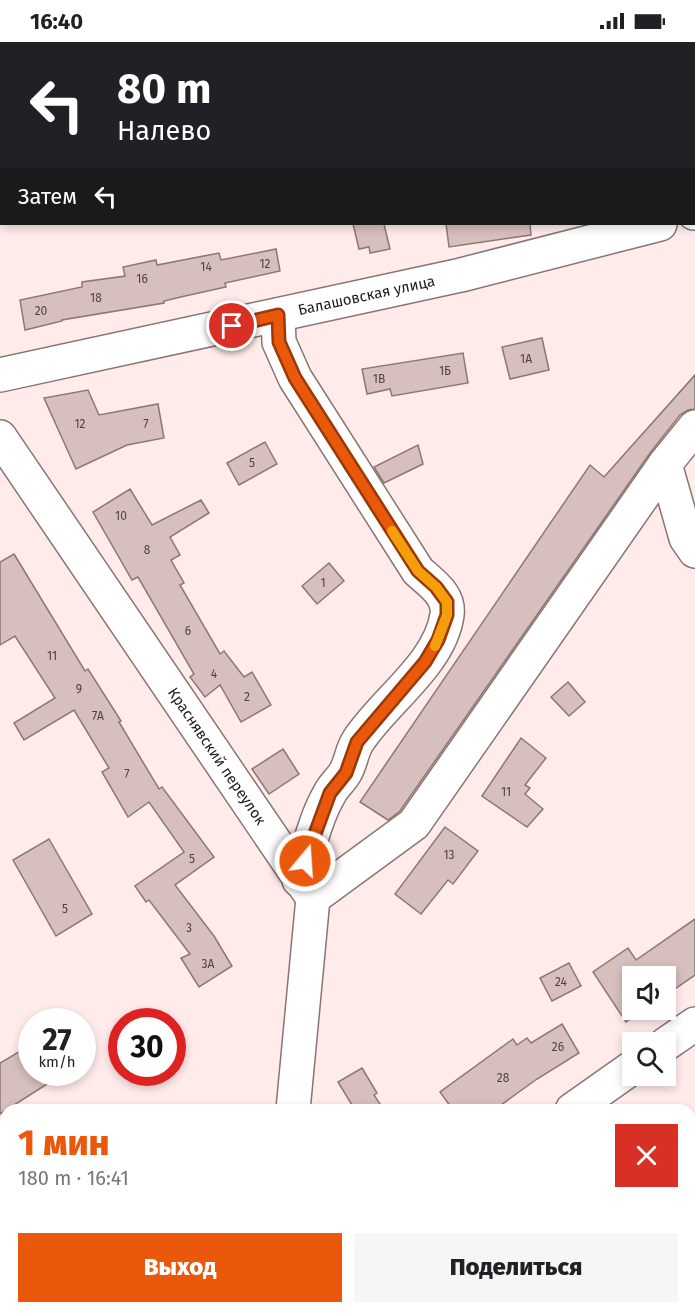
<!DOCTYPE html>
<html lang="ru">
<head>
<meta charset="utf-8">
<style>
  body { margin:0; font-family:"Fira Sans",sans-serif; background:#f6f6f6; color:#202124; height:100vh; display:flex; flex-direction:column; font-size:22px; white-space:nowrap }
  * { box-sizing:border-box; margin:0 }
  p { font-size:20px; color:#757577 }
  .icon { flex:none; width:33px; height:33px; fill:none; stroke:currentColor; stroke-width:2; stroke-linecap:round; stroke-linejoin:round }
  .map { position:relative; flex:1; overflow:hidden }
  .details { position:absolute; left:0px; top:1062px; width:696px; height:210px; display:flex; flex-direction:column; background:#fff; border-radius:18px 18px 0 0; box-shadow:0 3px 9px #0003 }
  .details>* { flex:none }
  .guide { position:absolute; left:0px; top:0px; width:696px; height:183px; box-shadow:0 3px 9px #0003; background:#202124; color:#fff; overflow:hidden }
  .tools { position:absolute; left:622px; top:924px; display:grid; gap:12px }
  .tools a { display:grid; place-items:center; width:54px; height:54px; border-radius:0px; background:#fff; box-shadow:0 3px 9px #0003; font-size:30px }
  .speed { position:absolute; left:18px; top:966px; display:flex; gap:12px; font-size:30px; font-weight:700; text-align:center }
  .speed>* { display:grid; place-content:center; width:78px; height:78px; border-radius:50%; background:#fff; box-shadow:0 3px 9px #0003; line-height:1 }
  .speed small { font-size:15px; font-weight:400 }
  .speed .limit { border:9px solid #d22; background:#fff; color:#111 }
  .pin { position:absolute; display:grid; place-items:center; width:51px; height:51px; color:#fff; margin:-26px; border:3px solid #fff; border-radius:50%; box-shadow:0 2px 6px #0007 }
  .me { position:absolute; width:66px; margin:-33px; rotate:18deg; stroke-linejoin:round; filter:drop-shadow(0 0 4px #0008) }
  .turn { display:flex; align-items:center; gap:21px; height:126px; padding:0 18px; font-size:27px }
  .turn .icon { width:78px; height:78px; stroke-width:2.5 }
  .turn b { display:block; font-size:42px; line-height:51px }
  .then { display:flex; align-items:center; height:57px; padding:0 18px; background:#0003; gap:12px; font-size:22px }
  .round { display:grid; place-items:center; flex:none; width:63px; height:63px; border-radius:0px; background:#f6f6f6 }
  .head { display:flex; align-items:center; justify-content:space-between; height:102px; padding:0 18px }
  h1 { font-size:36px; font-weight:800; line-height:45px; color:#ea580c }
  .button { display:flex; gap:12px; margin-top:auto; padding:12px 18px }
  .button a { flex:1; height:69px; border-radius:0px; background:#ea580c; color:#fff; font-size:24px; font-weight:800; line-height:69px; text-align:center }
  .button a+a { background:#f6f6f6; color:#202124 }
  .status { display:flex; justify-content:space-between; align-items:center; height:42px; padding:0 30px; background:#fff; direction:ltr }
  .status svg { height:16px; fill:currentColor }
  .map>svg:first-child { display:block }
</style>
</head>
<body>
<div class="status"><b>16:40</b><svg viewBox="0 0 49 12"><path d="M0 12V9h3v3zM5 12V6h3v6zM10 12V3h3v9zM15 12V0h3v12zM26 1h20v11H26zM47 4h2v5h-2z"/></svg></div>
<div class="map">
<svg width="695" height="1272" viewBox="0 0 695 1272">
  <rect width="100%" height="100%" fill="#ffebea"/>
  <g fill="#d6bfbd" stroke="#8c7775" stroke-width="1.5">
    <path d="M353,182H384L390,207L370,211L369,205L359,207Z"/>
    <path d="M446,182H530L531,193L449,205Z"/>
    <path d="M276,207L280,229L225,241L226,245L185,254L164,259V261L62,278V279L25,288L20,258L82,245V240L125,234L123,225L156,218L157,223L219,211L221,218Z"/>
    <path d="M542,296L549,328L510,337L502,305Z"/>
    <path d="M463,311L468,341L392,354L390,347L367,352L362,327Z"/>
    <path d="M695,333V367L688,368L680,373L650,411L400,769L388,778L360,760L590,423L604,435Z"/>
    <path d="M88,348L99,373L158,362L164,396L127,403L76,427L44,356Z"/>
    <path d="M265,400L277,422L239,443L227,421Z"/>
    <path d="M418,403L423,422L384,441L374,425Z"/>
    <path d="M130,447L152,483L201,458L209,471L170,495L180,513L171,518L184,541L180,543L220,612L224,609L244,635L252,630L271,663L241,680L220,643L205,655L190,635L194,632L138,535L132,538L93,470Z"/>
    <path d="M14,512L85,629L88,627L121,679L119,680L159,747L162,745L214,815L175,843L214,894L232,924L199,945L181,916L190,912L149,858L146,860L135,844L184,810L149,760L128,775L102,730L109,726L74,668L24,698L14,681L55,656L15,594L0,603V520Z"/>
    <path d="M329,521L344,539L317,562L302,544Z"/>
    <path d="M568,640L585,660L569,674L551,655Z"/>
    <path d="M521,696L546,716L525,743L530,746L525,752L543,767L527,785L482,754Z"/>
    <path d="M283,707L299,732L269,752L252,727Z"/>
    <path d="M445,785L478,809L453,842L448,838L421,872L395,852Z"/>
    <path d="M49,797L92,872L56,894L13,818Z"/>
    <path d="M695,877V933L666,953V934H633V968H644L626,980L593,930L628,906L636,918Z"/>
    <path d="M569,921L581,944L552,959L540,936Z"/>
    <path d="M562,982L579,1011L537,1037L494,1068H453L440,1050L513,997L517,1003L527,996L531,1001Z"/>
    <path d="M32,1002V1030H66L0,1072V1021Z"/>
    <path d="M362,1026L377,1051L374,1053L384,1068H355L338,1040Z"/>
  </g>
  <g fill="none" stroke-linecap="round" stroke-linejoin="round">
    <g stroke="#897573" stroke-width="36">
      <g id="minor">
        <path d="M694,18H695"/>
        <path d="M694,171L695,170"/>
        <path d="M278,273L279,300L295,336L418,529C431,541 450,553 447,573C440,622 384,659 358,699C352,708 351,720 346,729C342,737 334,743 330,751C315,776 308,810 299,838"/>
        <path id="s1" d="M0,333L461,233L660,182"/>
        <path id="s2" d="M0,395L313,856L293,1068"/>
        <path d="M665,422L686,496L695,509"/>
        <path d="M313,856L414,782L665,422L695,385"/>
        <path d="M666,1002L695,982"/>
        <path d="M572,1068L633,1025"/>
        <path d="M280,1272L288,1266"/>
      </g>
    </g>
    <use href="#minor" stroke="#fff" stroke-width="33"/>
  </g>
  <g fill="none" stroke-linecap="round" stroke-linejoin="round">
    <g stroke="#983908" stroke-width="15">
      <path id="route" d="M232,284L278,273L279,300L295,336L418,529L436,545L447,560V573L438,598L425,620L357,700L346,731L330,751L305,819"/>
    </g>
    <use href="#route" stroke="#ea580c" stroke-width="10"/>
    <path stroke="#f59e0b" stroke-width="10" d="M392,489L418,529L436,545L447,560V573L435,604"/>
  </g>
  <g text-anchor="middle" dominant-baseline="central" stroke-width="4.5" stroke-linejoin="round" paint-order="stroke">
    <g font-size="12" fill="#4f4342">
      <text x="265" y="222">12</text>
      <text x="206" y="225">14</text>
      <text x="142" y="237">16</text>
      <text x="96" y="256">18</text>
      <text x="41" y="269">20</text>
      <text x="526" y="317">1А</text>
      <text x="445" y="329">1Б</text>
      <text x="379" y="337">1В</text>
      <text x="80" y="382">12</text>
      <text x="146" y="382">7</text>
      <text x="252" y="421">5</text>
      <text x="121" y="474">10</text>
      <text x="147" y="508">8</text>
      <text x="323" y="541">1</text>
      <text x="188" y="589">6</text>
      <text x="52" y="614">11</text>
      <text x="214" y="632">4</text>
      <text x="79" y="647">9</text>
      <text x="247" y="655">2</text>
      <text x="98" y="674">7А</text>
      <text x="127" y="732">7</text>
      <text x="506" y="750">11</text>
      <text x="449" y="813">13</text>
      <text x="192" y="817">5</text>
      <text x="65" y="867">5</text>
      <text x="189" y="886">3</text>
      <text x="208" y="922">3А</text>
      <text x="561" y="940">24</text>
      <text x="558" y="1005">26</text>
      <text x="503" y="1036">28</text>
    </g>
    <g font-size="15" fill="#221a19" stroke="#fff">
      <text stroke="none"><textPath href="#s1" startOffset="375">Балашовская улица</textPath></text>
      <text stroke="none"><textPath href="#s2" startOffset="386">Краснявский переулок</textPath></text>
    </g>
  </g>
</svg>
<div class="tools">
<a><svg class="icon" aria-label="sound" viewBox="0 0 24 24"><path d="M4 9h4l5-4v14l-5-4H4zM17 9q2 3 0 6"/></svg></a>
<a><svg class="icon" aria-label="search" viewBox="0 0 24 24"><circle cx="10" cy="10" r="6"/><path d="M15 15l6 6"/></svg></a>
</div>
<div class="speed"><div>27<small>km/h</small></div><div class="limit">30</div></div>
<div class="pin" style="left:232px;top:284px;background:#d93025"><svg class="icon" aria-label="arrive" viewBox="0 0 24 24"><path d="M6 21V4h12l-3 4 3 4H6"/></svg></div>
<svg class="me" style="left:305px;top:819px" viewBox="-20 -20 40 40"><circle r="17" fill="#ea580c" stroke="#fff" stroke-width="3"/><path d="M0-11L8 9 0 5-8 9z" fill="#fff"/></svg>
<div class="guide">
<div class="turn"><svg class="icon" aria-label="left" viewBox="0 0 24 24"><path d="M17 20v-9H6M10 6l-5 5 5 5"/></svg><div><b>80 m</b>Налево</div></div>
<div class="then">Затем<svg class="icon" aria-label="left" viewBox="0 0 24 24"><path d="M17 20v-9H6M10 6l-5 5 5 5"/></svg></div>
</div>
<section class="details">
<div class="head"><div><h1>1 мин</h1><p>180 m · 16:41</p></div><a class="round" style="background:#d93025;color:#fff"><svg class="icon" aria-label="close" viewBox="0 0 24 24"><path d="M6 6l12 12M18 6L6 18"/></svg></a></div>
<div class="button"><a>Выход</a><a>Поделиться</a></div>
</section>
</div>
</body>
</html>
